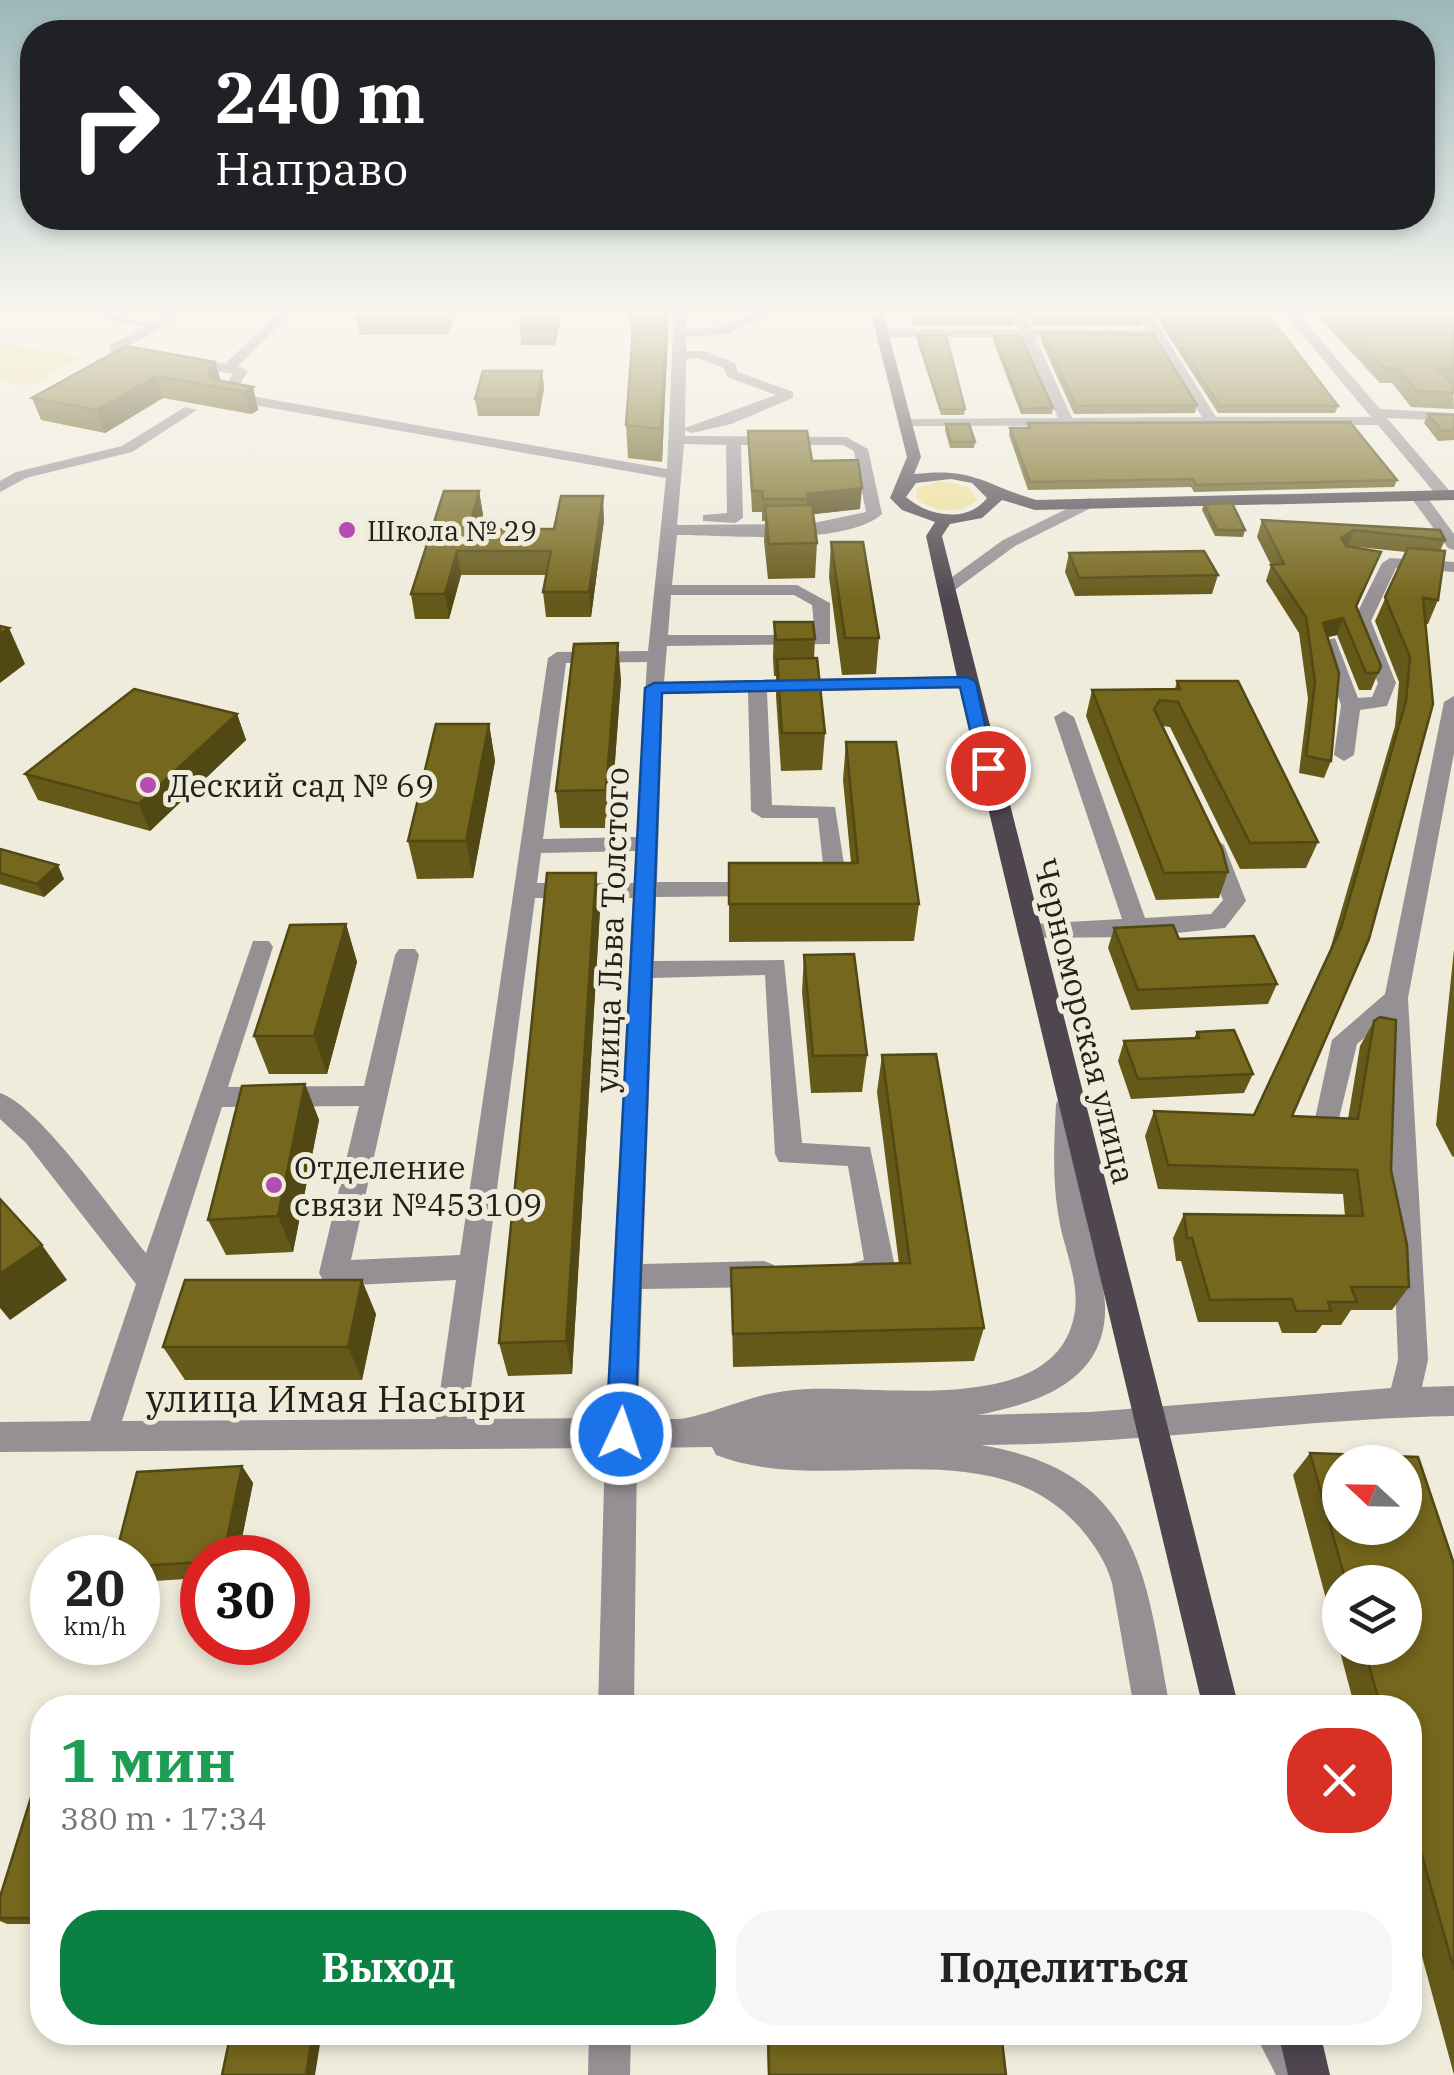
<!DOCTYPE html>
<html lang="ru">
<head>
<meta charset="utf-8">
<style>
  body { margin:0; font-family:"IBM Plex Serif",serif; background:#f6f6f6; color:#222; height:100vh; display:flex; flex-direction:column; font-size:38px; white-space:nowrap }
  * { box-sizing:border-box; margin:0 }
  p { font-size:32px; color:#767676 }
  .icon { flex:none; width:55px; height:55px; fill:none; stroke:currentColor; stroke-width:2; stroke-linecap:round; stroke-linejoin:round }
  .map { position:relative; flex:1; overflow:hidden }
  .panel { position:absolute; left:30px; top:1695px; width:1392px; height:350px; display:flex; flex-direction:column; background:#fff; border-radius:40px; box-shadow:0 5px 15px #0003 }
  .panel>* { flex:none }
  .hud { position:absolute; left:20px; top:20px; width:1415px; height:210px; border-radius:40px; box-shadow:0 5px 15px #0003; background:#202124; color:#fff; overflow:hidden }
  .needle { width:65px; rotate:292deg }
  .buttons { position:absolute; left:1322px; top:1445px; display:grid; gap:20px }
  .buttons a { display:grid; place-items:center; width:100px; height:100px; border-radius:50%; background:#fff; box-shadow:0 5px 15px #0003; font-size:50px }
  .speed { position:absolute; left:30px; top:1535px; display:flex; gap:20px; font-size:50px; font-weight:700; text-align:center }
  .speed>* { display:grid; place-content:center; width:130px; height:130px; border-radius:50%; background:#fff; box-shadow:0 5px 15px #0003; line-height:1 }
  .speed small { font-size:25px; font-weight:400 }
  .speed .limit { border:15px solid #d22; background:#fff; color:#111 }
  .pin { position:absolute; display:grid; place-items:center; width:85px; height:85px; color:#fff; margin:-42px; border:5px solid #fff; border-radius:50%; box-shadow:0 2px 10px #0007 }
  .me { position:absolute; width:110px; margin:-55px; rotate:3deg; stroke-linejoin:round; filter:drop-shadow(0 0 8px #0008) }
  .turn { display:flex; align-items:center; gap:35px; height:210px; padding:0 30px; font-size:45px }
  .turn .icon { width:130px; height:130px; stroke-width:2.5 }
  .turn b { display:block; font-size:70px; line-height:85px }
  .round { display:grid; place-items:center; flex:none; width:105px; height:105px; border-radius:40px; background:#f6f6f6 }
  .head { display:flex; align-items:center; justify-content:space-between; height:170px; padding:0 30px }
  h1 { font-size:60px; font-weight:700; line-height:75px; color:#1e9e55 }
  .button { display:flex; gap:20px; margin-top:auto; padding:20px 30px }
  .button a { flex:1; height:115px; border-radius:40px; background:#0b8043; color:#fff; font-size:40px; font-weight:700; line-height:115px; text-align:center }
  .button a+a { background:#f6f6f6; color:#222 }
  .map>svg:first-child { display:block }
</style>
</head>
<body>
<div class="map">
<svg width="1454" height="2075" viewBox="0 0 1454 2075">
  <rect width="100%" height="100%" fill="#efecdc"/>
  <g fill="#eddf98">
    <path d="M0,343L82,357L30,386L0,380Z"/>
    <path d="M940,481L969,487L977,500C960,515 932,513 916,498L917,488Z"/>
  </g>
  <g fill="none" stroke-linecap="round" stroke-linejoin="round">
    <g fill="#959094" fill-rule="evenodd">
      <path d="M58,309C84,309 136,323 154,321C169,319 174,309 192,309L128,346L225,364L282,309H295L238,366L248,371L234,393L667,469L674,309H686V329L721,327L765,309H782L728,334L686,337V351H705L735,363L738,372L793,392V398L731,424L692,433L685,430V436L846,437L868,449L882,514C845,547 726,535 677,535L672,585H797L830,603V644L667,646L664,682L967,676L976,682L967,688L767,692L772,805L835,807L848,889L837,896L822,894L819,889L825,883L818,818H762L751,811L748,692L663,694L657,882H760L771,889L760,896L656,897L654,961L784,960L802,1143L870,1147L896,1272L891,1281L859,1286L849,1282L844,1273L849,1264L864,1260L848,1166L779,1162L775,1154L765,975L653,978L643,1264L764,1261L774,1265L779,1274L774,1283L764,1287L642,1289L638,1418C654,1418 675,1421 691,1417C725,1409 757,1393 794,1390C871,1382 1054,1421 1074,1316C1081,1285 1064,1249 1059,1219C1052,1181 1054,1142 1056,1104L1060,1097H1078L1082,1104C1080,1143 1079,1182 1087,1221C1092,1249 1103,1276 1105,1304C1108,1381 1039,1403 978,1415L1090,1412L1391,1388L1398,1360L1385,1021L1357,1044L1335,1135H1317L1313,1128L1332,1040L1385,994L1444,702L1454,696V753L1408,998L1428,1360L1422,1387L1454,1386V1416C1296,1419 1140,1444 981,1445C1141,1472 1145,1574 1170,1708H1134L1112,1583C1106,1562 1095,1546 1082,1530C992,1423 831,1500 716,1455L712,1447L637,1448L634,1708H598L605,1448L0,1452V1422L90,1421L136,1284L26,1143L0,1119V1093C39,1105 117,1218 146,1253L253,941H269L273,947L228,1087L364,1086L395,955L399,949H415L419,955L351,1260L460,1255L548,658L557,652L648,651L666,478L220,399L218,396L233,374L110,351V345L145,327ZM698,358L724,368L727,377L776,395L685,428L686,359ZM684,444L726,445L727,513L703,515V521L735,523L743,518L741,445H843L854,451L866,512L809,524L677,525ZM671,595H794L812,605L815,635H668ZM647,662L637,837L543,839L566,663ZM636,851L634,883H537L541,853ZM535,898H633L606,1418L467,1419ZM359,1106L319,1273L324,1282L334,1286L456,1280L436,1419L122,1421L222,1107Z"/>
      <path d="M1010,309H1022L1032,330H1149L1136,309H1148L1216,417H1371L1281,309H1294L1380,409L1454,413V421L1387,418L1453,495L1439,498L1378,425L901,426V420L906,419L1058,418L1022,337H884L878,333L884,329L1019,330ZM1035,337L1153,338L1202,417L1072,418Z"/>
      <path d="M185,407L197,410L132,452L26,478L0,492V481L16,472L122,446Z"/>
      <path d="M1412,493H1424L1454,534V550L1448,548L1412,499Z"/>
      <path d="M1089,498L1095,500V506L1015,546L952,592L937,588L1003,540Z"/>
      <path d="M1390,558L1454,562V572L1396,568L1371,621L1396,683L1387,706L1360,710L1354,755L1344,761L1334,755L1341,705L1320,642L1335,638L1358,698L1372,697L1378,683L1353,621L1382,563Z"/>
      <path d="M1064,711L1074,717L1145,918L1211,914L1223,900L1202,845L1213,838L1224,845L1246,901L1225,928L1137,937L1023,938L1019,932L1031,924L1122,919L1054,717Z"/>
      <path d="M589,2032H631L630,2075H588Z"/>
      <path d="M1254,2032H1299L1321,2075H1276Z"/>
    </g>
    <g fill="#4f464f" fill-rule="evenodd">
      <path d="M870,309H882L921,457L914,474C974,467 983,484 1036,500L1454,490V500L1035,510L1002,500L982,518L950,524L942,536L1239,1708H1203L958,682L926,536L935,522L902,510L890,498L907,457ZM951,479L972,483L987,498C967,524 927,516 906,497L916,483Z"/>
      <path d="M1278,2032H1320L1330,2075H1288Z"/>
    </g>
  </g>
  <g fill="#655919" fill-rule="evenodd">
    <path d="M361,309H458L448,334L359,335L356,319Z"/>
    <path d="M563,309L555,345H521L520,329Z"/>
    <path d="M669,309L662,462L628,458L626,425L632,349L630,319Z"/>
    <path d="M909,309H1010L1014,319L1013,326L913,325Z"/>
    <path d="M1024,309H1138L1144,320L1142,326H1034Z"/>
    <path d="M1151,309H1264L1338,406L1335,413H1218Z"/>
    <path d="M1311,309H1454V385H1453L1454,409L1411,407L1392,383H1380Z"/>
    <path d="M1042,333L1197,405L1195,413L1074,414L1041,341Z"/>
    <path d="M917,335L965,409L964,415H941L917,341Z"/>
    <path d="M994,335L1053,408L1052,414H1021L993,341Z"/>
    <path d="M126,346L221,381L253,387L258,410L251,414L163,398L105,433L41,420L32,398Z"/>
    <path d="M542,371L544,388L539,416H478L475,399Z"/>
    <path d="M1428,414L1454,415V440L1438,441L1424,423Z"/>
    <path d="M1028,423L1397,480L1394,487L1194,492L1191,487L1028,490L1009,435L1010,428H1027Z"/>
    <path d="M946,424L975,442L974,448H950L945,430Z"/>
    <path d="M748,431L812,461L860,509L813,514L817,543L815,578L768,579L764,541L765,521H762V512H752Z"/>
    <path d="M479,491L483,515L479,529H554L604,520L591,617H546L543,592L547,575H461L449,619H415L411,594Z"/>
    <path d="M1204,504L1245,530L1243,537L1215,536L1202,510Z"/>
    <path d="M1262,520L1445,540L1440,551L1438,600L1428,624H1425L1433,704L1292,1116L1348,1119L1360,1046L1374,1021L1391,1170L1409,1287L1392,1310H1351L1341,1325H1322L1316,1333H1282L1278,1322H1198L1181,1261H1176L1173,1238L1184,1214L1345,1216L1343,1194L1158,1189L1145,1136L1154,1111L1254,1115L1329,953L1395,726L1399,682L1375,621L1406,552L1348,546L1381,552L1357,607L1381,666L1371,690H1359L1337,635L1327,637L1331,761L1324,778L1299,773L1308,699L1299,633L1266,581L1271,565L1257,537Z"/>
    <path d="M831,542L879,638L876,674L842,675L829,577Z"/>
    <path d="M1069,553L1218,575L1212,594L1075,596L1065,572Z"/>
    <path d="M774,622L815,639L814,658L825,733L822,770L781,771L776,696V676H774L773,658Z"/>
    <path d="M621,680L610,828H560L556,791Z"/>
    <path d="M1177,681L1318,842L1306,868L1240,869L1170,727L1162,726L1228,872L1219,898L1156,900L1086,716L1092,690L1175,689Z"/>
    <path d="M237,714L246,740L150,831L38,800L25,774Z"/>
    <path d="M489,724L495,761L473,878L417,879L408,841Z"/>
    <path d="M846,742L919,904L914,941L729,942V863H851L843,780Z"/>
    <path d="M0,849L64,879L44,897L0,884Z"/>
    <path d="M600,910L572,1374L508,1376L499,1343Z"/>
    <path d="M346,924L357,962L327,1074H269L254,1036Z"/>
    <path d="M1114,928L1277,984L1268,1004L1131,1010L1108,948Z"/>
    <path d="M1454,949V1157L1452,1156L1436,1125Z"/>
    <path d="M804,955L867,1055L862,1092L811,1093L802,992Z"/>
    <path d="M1197,1032L1253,1074L1244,1093L1131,1099L1118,1061L1124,1041L1194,1038Z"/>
    <path d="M882,1055L984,1328L974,1361L733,1367L731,1268L899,1264L877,1092Z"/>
    <path d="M305,1084L319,1120L293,1252L226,1255L208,1220Z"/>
    <path d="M376,1314L362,1380H185L163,1347Z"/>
    <path d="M1310,1453L1454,1564V2075L1410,1912V1708H1355L1293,1475ZM1340,1582H1405V1648H1340Z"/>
    <path d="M242,1466L253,1483L238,1558H202V1578L138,1582V1558Z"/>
    <path d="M42,1775V1924H7L0,1921V1897Z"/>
    <path d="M767,2032H1001L1006,2075H768Z"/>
  </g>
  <g fill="#524814">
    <path d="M450,309H458L448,334L446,318Z"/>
    <path d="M558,309H563L555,345L554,329Z"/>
    <path d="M667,309H669L662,462L661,429Z"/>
    <path d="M215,362L222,384L211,386L208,374Z"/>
    <path d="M542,371L544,388L539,416L537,399Z"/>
    <path d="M156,376L163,398L105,433L97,410Z"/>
    <path d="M253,387L258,410L251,414L245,392Z"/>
    <path d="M862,488L860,509L807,515V494Z"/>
    <path d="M479,491L483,515L473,551L469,529Z"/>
    <path d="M603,496L604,520L591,617L589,592Z"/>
    <path d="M1354,530L1348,546L1335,554L1341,538Z"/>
    <path d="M457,551L461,575L449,619L445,594Z"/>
    <path d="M1343,618L1337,635L1317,640L1323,623Z"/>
    <path d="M9,628L25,664L0,683V634Z"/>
    <path d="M618,643L621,680L610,828L606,790Z"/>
    <path d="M237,714L246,740L150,831L139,804Z"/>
    <path d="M489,724L495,761L473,878L466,841Z"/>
    <path d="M58,865L64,879L44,897L37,884Z"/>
    <path d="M596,873L600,910L572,1374L566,1341Z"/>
    <path d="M346,924L357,962L327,1074L314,1036Z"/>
    <path d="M305,1084L319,1120L293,1252L278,1216Z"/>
    <path d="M42,1245L67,1280L10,1320L0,1308V1274Z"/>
    <path d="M362,1280L376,1314L362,1380L348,1347Z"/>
    <path d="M242,1466L253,1483L238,1558H223Z"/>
    <path d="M313,2032H322L315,2075H306Z"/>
  </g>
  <g fill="#75671d" stroke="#524814" stroke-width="2.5" fill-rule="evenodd">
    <path d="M361,309H450L446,318L356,319Z"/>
    <path d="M524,309H558L554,329H520Z"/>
    <path d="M631,309H667L661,429L626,425L634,319H630Z"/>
    <path d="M911,309H1010L1014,319H914Z"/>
    <path d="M1029,309H1138L1144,320H1035Z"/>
    <path d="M1156,309H1264L1338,406H1220Z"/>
    <path d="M1329,309H1454V369L1438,368L1454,386V393L1417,391L1398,368H1385Z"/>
    <path d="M1042,333L1153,334L1197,405L1076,406Z"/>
    <path d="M917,335H946L965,409H941Z"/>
    <path d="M994,335H1020L1053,408L1022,409Z"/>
    <path d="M126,346L215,362L208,374L211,379L253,387L245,392L156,376L97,410L32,398Z"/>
    <path d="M483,371H542L537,399H475Z"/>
    <path d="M1428,414L1454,415V430L1442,431Z"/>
    <path d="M1350,422L1397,480L1196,485L1193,479L1030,482L1010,428H1030L1028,423Z"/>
    <path d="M946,424H969L975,442H951Z"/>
    <path d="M748,431H807L812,461L858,460L862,488L807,494L808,499H763L762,491H752Z"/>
    <path d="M444,491H479L469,529H554L561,496H603L589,592H543L551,551H457L445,594H411Z"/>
    <path d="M1232,503L1245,530H1217L1204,504Z"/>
    <path d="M812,505L817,543L769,544L765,506Z"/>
    <path d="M1262,520L1440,530L1445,540L1354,530L1341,538L1346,546L1381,552L1356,606L1381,666L1378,673H1366L1343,618L1323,623L1339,673L1331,761L1306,756L1315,682L1306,617L1271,565L1284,564Z"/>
    <path d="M831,542H863L879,638H845Z"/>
    <path d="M1408,548L1445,551L1438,600L1423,598L1433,704L1369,939L1292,1116L1358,1119L1374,1021L1380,1017L1396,1020L1391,1170L1407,1245L1409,1287H1351L1357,1302H1328L1331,1311H1296L1292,1299L1210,1300L1192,1238H1187L1184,1214L1363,1216L1357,1170L1168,1165L1154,1111L1254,1115L1341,928L1406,701L1410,657L1385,597Z"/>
    <path d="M1204,551L1218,575L1079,578L1069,553Z"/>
    <path d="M774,622H813L815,639L776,640Z"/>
    <path d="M0,626L9,628L0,634Z"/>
    <path d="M618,643L606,790L556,791L574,644Z"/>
    <path d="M817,658L825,733H782L777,659Z"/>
    <path d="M1177,681H1238L1318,842L1250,843L1178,702L1160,700L1154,709L1222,849L1228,872L1164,873L1092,690L1180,689Z"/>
    <path d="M134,689L237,714L139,804L25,774Z"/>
    <path d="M436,724H489L466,841H408Z"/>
    <path d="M846,742H896L919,904H729V863H858Z"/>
    <path d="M0,849L58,865L37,884L0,873Z"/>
    <path d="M547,873H596L566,1341L499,1343Z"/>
    <path d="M346,924L314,1036H254L290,925Z"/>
    <path d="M1173,925L1179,939L1254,936L1277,984L1138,990L1114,928Z"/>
    <path d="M854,954L867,1055L813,1056L804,955Z"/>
    <path d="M1234,1030L1253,1074L1138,1079L1124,1041L1199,1038L1197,1032Z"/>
    <path d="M936,1054L984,1328L733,1334L731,1268L910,1263L882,1055Z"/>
    <path d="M305,1084L278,1216L208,1220L242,1086Z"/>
    <path d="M0,1199L42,1245L0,1274Z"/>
    <path d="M185,1280H362L348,1347H163Z"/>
    <path d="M1310,1453L1418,1457L1454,1564V1970L1410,1813V1708H1381L1364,1648H1405V1582H1346ZM1340,1462H1405V1528H1340Z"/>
    <path d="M242,1466L223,1558H202V1562L138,1566V1558H115L137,1472Z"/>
    <path d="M38,1775H42V1918H0V1897Z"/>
    <path d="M231,2032H313L306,2075H222Z"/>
    <path d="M768,2032H1001L1006,2075H769Z"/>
  </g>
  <linearGradient id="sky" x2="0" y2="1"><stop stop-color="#9cb7ba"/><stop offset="0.52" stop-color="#f8f6ef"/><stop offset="1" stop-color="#f8f6ef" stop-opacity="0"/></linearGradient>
  <rect width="1454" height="600" fill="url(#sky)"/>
  <path fill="#1a73e8" stroke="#114b97" stroke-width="2.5" d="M967,677L976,682L995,772L979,768L960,687L662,693L635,1434L631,1444L621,1448L611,1444L606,1434L645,688L654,683Z"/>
  <g fill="#b44db1" stroke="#efecdc" stroke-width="4">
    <circle cx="347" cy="530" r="10"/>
    <circle cx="148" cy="785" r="10"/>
    <circle cx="274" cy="1185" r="10"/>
  </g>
  <g text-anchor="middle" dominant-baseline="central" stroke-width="10" stroke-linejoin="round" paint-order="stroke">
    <g font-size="28" fill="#21201a" stroke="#efecdc" text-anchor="start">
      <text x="367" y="530">Школа № 29</text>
    </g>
    <g font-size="32" fill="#21201a" stroke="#efecdc" text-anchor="start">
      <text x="168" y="785">Деский сад № 69</text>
      <text x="294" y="1167">Отделение<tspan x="294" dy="37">связи №453109</tspan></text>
    </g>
    <g font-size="32" fill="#21201a" stroke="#efecdc">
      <text transform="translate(611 930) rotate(-88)">улица Льва Толстого</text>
      <text transform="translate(1085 1021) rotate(76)">Черноморская улица</text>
    </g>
    <g font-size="38" fill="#21201a" stroke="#efecdc">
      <text x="336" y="1397">улица Имая Насыри</text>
    </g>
  </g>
</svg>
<div class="buttons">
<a><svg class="needle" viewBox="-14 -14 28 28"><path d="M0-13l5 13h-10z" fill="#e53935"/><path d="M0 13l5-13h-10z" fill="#767676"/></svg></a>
<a><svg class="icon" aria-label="layers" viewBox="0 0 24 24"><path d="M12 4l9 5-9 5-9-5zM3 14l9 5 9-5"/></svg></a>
</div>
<div class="speed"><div>20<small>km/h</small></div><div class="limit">30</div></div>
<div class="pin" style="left:988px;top:768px;background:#d93025"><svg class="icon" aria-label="arrive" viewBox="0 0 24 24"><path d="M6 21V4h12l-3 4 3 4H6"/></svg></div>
<svg class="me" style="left:621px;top:1434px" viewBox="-20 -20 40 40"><circle r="17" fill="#1a73e8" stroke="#fff" stroke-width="3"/><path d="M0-11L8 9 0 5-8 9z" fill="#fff"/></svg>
<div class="hud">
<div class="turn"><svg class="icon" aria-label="right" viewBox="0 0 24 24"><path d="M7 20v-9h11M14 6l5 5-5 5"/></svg><div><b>240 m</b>Направо</div></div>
</div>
<section class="panel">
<div class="head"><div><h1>1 мин</h1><p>380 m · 17:34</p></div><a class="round" style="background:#d93025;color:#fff"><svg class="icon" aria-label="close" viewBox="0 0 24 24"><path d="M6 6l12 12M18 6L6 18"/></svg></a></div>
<div class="button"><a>Выход</a><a>Поделиться</a></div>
</section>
</div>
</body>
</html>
